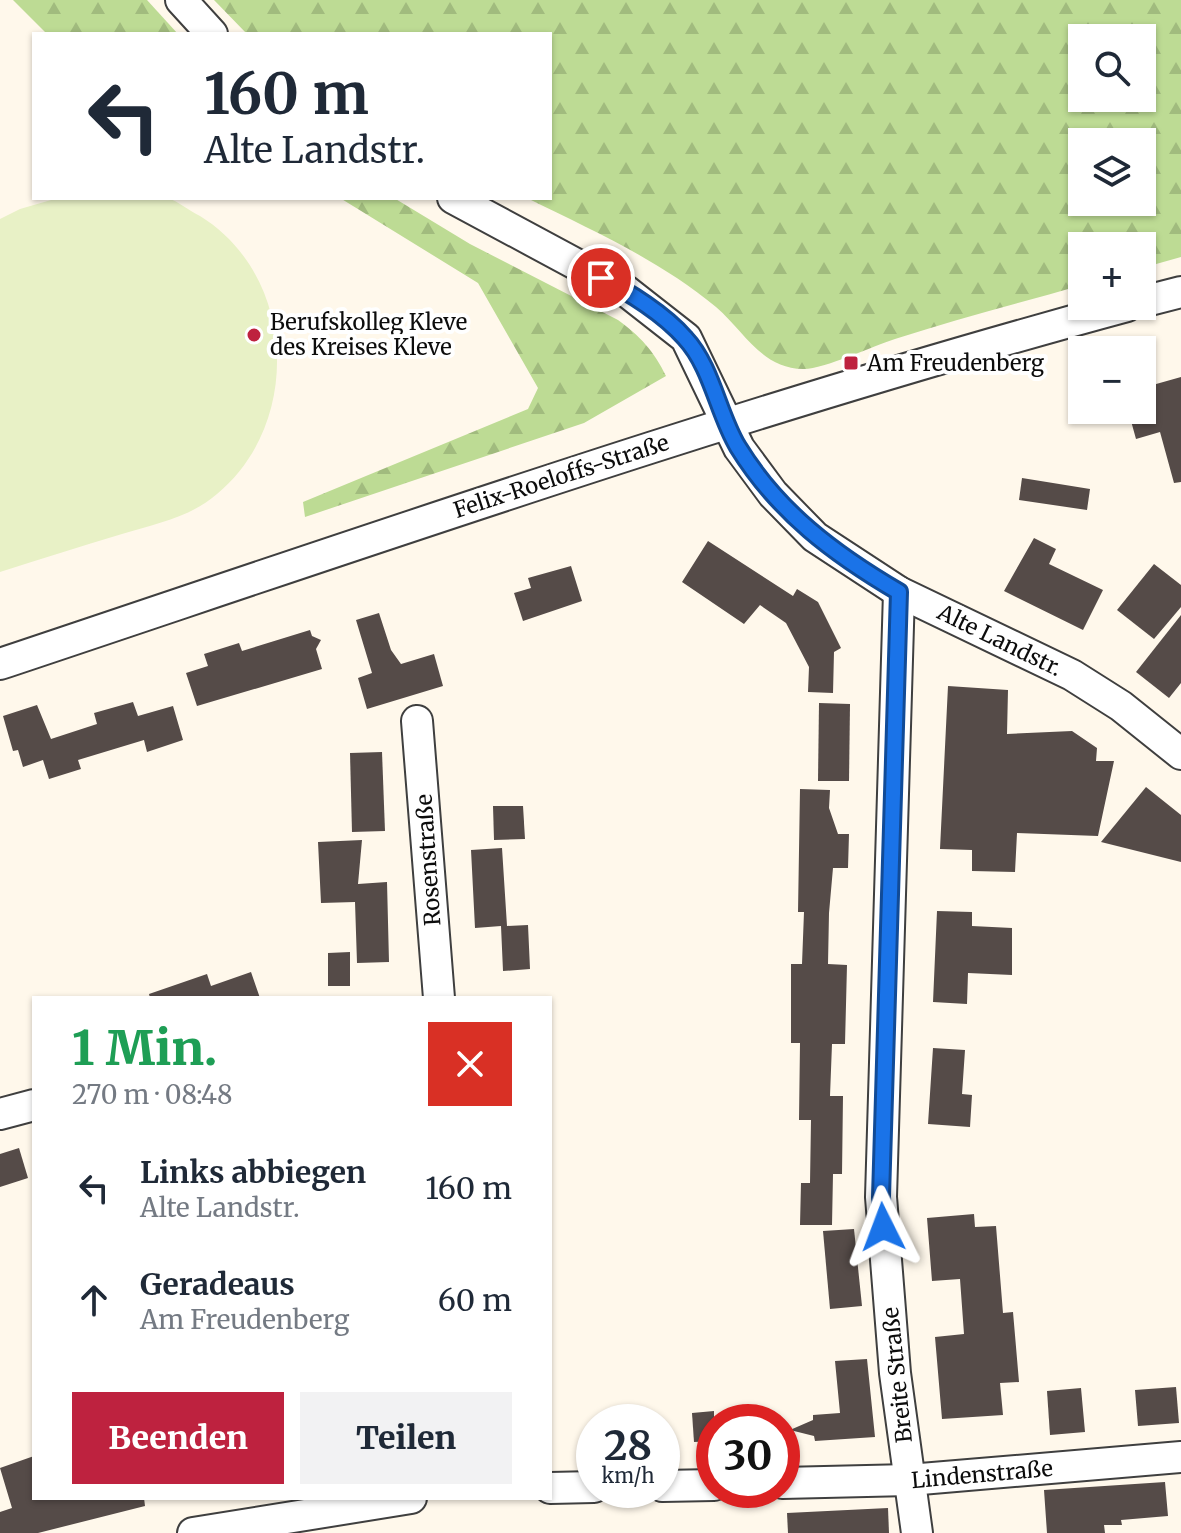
<!DOCTYPE html>
<html lang="de">
<head>
<meta charset="utf-8">
<style>
  body { margin:0; font-family:Merriweather,serif; background:#f2f2f3; color:#1f2937; height:100vh; display:flex; flex-direction:column; font-size:30px; white-space:nowrap }
  * { box-sizing:border-box; margin:0 }
  p { font-size:26px; color:#747a83 }
  .icon { flex:none; width:44px; height:44px; fill:none; stroke:currentColor; stroke-width:2; stroke-linecap:round; stroke-linejoin:round }
  .map { position:relative; flex:1; overflow:hidden }
  .drawer { position:absolute; left:32px; top:996px; width:520px; height:504px; display:flex; flex-direction:column; background:#fff; border-radius:0px; box-shadow:0 2px 6px #0004 }
  .drawer>* { flex:none }
  .guide { position:absolute; left:32px; top:32px; width:520px; height:168px; border-radius:0px; box-shadow:0 2px 6px #0004; background:#fff; color:#1f2937; overflow:hidden }
  .tools { position:absolute; left:1068px; top:24px; display:grid; gap:16px }
  .tools a { display:grid; place-items:center; width:88px; height:88px; border-radius:0px; background:#fff; box-shadow:0 2px 6px #0004; font-size:40px }
  .speed { position:absolute; left:576px; top:1404px; display:flex; gap:16px; font-size:40px; font-weight:700; text-align:center }
  .speed>* { display:grid; place-content:center; width:104px; height:104px; border-radius:50%; background:#fff; box-shadow:0 2px 6px #0004; line-height:1 }
  .speed small { font-size:20px; font-weight:400 }
  .speed .limit { border:12px solid #d22; background:#fff; color:#111 }
  .pin { position:absolute; display:grid; place-items:center; width:68px; height:68px; color:#fff; margin:-34px; border:4px solid #fff; border-radius:50%; box-shadow:0 2px 8px #0007 }
  .me { position:absolute; width:88px; margin:-44px; rotate:357deg; stroke-linejoin:round; filter:drop-shadow(0 0 6px #0008) }
  .turn { display:flex; align-items:center; gap:28px; height:168px; padding:0 40px; font-size:36px }
  .turn .icon { width:104px; height:104px; stroke-width:2.5 }
  .turn b { display:block; font-size:56px; line-height:68px }
  .round { display:grid; place-items:center; flex:none; width:84px; height:84px; border-radius:0px; background:#f2f2f3 }
  .summary { display:flex; align-items:center; justify-content:space-between; height:136px; padding:0 40px }
  h1 { font-size:48px; font-weight:800; line-height:60px; color:#1e9e55 }
  .action { display:flex; gap:16px; margin-top:auto; padding:16px 40px }
  .action a { flex:1; height:92px; border-radius:0px; background:#be223f; color:#fff; font-size:32px; font-weight:800; line-height:92px; text-align:center }
  .action a+a { background:#f2f2f3; color:#1f2937 }
  ul { padding:0; list-style:none }
  li { display:flex; align-items:center; gap:24px; height:112px; padding:0 40px }
  li div { flex:1 }
  li b { display:block; font-size:30px }
  li em { font-style:normal }
  .map>svg:first-child { display:block }
</style>
</head>
<body>
<div class="map">
<svg width="1181" height="1533" viewBox="0 0 1181 1533">
  <defs>
    <pattern id="forest-firs" width="22" height="20" patternUnits="userSpaceOnUse" patternTransform="scale(2)"><rect width="22" height="20" fill="#bddb94"/><path d="M5 1l3.5 6h-7zM16 11l3.5 6h-7z" fill="#a1bb7e"/></pattern>
  </defs>
  <rect width="100%" height="100%" fill="#fff8eb"/>
  <g fill="url(#forest-firs)" fill-rule="evenodd">
    <path d="M13,0H147L178,34H47Z"/>
    <path d="M214,0H1181V257L1142,268V246H1082V285C1020,303 957,319 895,339C873,346 822,370 803,369C761,368 744,331 716,307C659,260 594,231 527,198H550V34H247ZM1082,38H1142V98H1082ZM1082,142H1142V202H1082Z"/>
    <path d="M340,198H394L470,244L618,320C640,336 654,351 666,376L584,423L305,517L303,502L528,409L538,388L478,283Z"/>
  </g>
  <path fill="#e8f1c6" d="M58,198C83,198 148,193 168,198C179,202 190,211 200,216C296,275 303,423 217,494C191,517 155,524 122,534C81,546 41,559 0,572V219L20,209Z"/>
  <g fill="#554b48">
    <path d="M1181,377V482L1174,483L1160,432L1136,439L1128,410H1142V388Z"/>
    <path d="M1022,478L1090,489L1087,510L1019,500Z"/>
    <path d="M1034,538L1056,549L1049,564L1103,590L1083,630L1004,591Z"/>
    <path d="M708,541L793,596L797,589L818,602L841,648L834,652L833,693L808,692L809,667L786,623L760,605L744,624L682,582Z"/>
    <path d="M1154,564L1181,585V607L1154,639L1117,610Z"/>
    <path d="M571,566L582,601L523,621L514,593L531,588L528,578Z"/>
    <path d="M379,613L391,650L401,664L434,654L443,686L367,709L358,678L372,673L356,620Z"/>
    <path d="M1181,615V683L1169,698L1136,672Z"/>
    <path d="M310,630L312,636L321,640L316,649L322,669L197,706L186,673L208,666L204,654L239,643L242,651Z"/>
    <path d="M948,686L1008,690L1007,734L1072,731L1097,748L1096,761H1114L1098,836L1017,833L1015,872L972,871V850L940,849Z"/>
    <path d="M133,702L138,716L173,706L183,740L147,752L144,740L78,760L81,769L49,779L43,760L23,767L18,750L13,751L3,716L37,705L51,739L97,724L94,713Z"/>
    <path d="M819,703L850,704L849,781H818Z"/>
    <path d="M382,752L385,831L352,832L350,753Z"/>
    <path d="M1146,787L1181,815V862L1101,842Z"/>
    <path d="M800,789L830,790L829,808L838,834H849L848,868H833L829,913L828,964L847,965L845,1044H832L830,1096H843L842,1174H833L832,1225H800L801,1183H810L811,1120H799L800,1043H791V964H802L804,912H798Z"/>
    <path d="M493,806H523L525,839L494,840Z"/>
    <path d="M362,840L358,884L387,882L389,962L357,963L355,902L321,903L318,842Z"/>
    <path d="M502,848L507,926L528,925L530,969L503,971L501,926L475,928L471,850Z"/>
    <path d="M937,911L972,912V926L1012,928V975L968,973L967,1004L933,1002Z"/>
    <path d="M350,952V986H328V953Z"/>
    <path d="M251,972L260,998H150L149,994L207,974L211,986Z"/>
    <path d="M933,1048L965,1050L962,1094L972,1095L970,1127L928,1124Z"/>
    <path d="M19,1148L28,1178L0,1187V1154Z"/>
    <path d="M974,1214L975,1227L996,1226L1003,1313L1013,1312L1019,1382L1000,1383L1003,1415L942,1419L935,1337L964,1334L960,1279L932,1281L927,1218Z"/>
    <path d="M854,1229L862,1306L830,1309L823,1231Z"/>
    <path d="M867,1359L875,1437L815,1441L814,1436L790,1430L813,1420V1415L840,1413L835,1361Z"/>
    <path d="M1176,1387L1179,1423L1138,1426L1135,1390Z"/>
    <path d="M1081,1388L1085,1432L1050,1435L1047,1391Z"/>
    <path d="M714,1411V1441L694,1442L692,1413Z"/>
    <path d="M34,1456V1498H144L145,1506L38,1533H0V1512L12,1508L0,1468Z"/>
    <path d="M1165,1482L1168,1516L1121,1520L1122,1525H1104L1105,1533H1047L1044,1490Z"/>
    <path d="M888,1508L889,1533H788L787,1513Z"/>
  </g>
  <g fill="none" stroke-linecap="round" stroke-linejoin="round">
    <g stroke="#3f3f3f" stroke-width="34">
      <g id="minor">
        <path d="M181,0L212,34"/>
        <path d="M453,198L626,291L686,338L739,448L773,494L815,537L899,592L1072,675L1121,706L1181,754"/>
        <path d="M1142,302L1181,292"/>
        <path d="M899,592L881,1197L895,1373L917,1533"/>
        <path d="M0,664C374,539 746,409 1127,306"/>
        <path d="M417,721L439,998"/>
        <path d="M0,1114L34,1105"/>
        <path d="M782,1483L909,1480L1181,1457"/>
        <path d="M662,1486L714,1485"/>
        <path d="M550,1488L594,1487"/>
        <path d="M193,1533L411,1498"/>
      </g>
    </g>
    <use href="#minor" stroke="#fff" stroke-width="30"/>
  </g>
  <g fill="none" stroke-linecap="round" stroke-linejoin="round">
    <g stroke="#114b97" stroke-width="20">
      <path id="route" d="M601,278C629,292 664,314 685,338C712,367 718,414 738,447C778,512 834,554 899,592L881,1197L883,1227"/>
    </g>
    <use href="#route" stroke="#1a73e8" stroke-width="14"/>
  </g>
  <g fill="#be223f" stroke="#fff" stroke-width="3">
    <circle cx="254" cy="335" r="8"/>
    <rect x="843" y="355" width="16" height="16" rx="4"/>
  </g>
  <g text-anchor="middle" dominant-baseline="central" stroke-width="8" stroke-linejoin="round" paint-order="stroke">
    <g font-size="22" fill="#0c0c0c" stroke="#fff" text-anchor="start">
      <text x="270" y="322">Berufskolleg Kleve<tspan x="270" dy="25">des Kreises Kleve</tspan></text>
      <text x="867" y="363">Am Freudenberg</text>
    </g>
    <g font-size="22" fill="#0c0c0c" stroke="#fff">
      <text transform="translate(561 476) rotate(-18)">Felix-Roeloffs-Straße</text>
      <text transform="translate(1000 640) rotate(26)">Alte Landstr.</text>
      <text transform="translate(428 860) rotate(-94)">Rosenstraße</text>
      <text transform="translate(897 1375) rotate(-96)">Breite Straße</text>
      <text transform="translate(982 1474) rotate(-5)">Lindenstraße</text>
    </g>
  </g>
</svg>
<div class="tools">
<a><svg class="icon" aria-label="search" viewBox="0 0 24 24"><circle cx="10" cy="10" r="6"/><path d="M15 15l6 6"/></svg></a>
<a><svg class="icon" aria-label="layers" viewBox="0 0 24 24"><path d="M12 4l9 5-9 5-9-5zM3 14l9 5 9-5"/></svg></a>
<a>+</a>
<a>−</a>
</div>
<div class="speed"><div>28<small>km/h</small></div><div class="limit">30</div></div>
<div class="pin" style="left:601px;top:278px;background:#d93025"><svg class="icon" aria-label="arrive" viewBox="0 0 24 24"><path d="M6 21V4h12l-3 4 3 4H6"/></svg></div>
<svg class="me" style="left:883px;top:1227px" viewBox="-20 -20 40 40"><path d="M0-17L14 15 0 8-14 15z" fill="#1a73e8" stroke="#fff" stroke-width="4"/></svg>
<div class="guide">
<div class="turn"><svg class="icon" aria-label="left" viewBox="0 0 24 24"><path d="M17 20v-9H6M10 6l-5 5 5 5"/></svg><div><b>160 m</b>Alte Landstr.</div></div>
</div>
<section class="drawer">
<div class="summary"><div><h1>1 Min.</h1><p>270 m · 08:48</p></div><a class="round" style="background:#d93025;color:#fff"><svg class="icon" aria-label="close" viewBox="0 0 24 24"><path d="M6 6l12 12M18 6L6 18"/></svg></a></div>
<ul>
<li><svg class="icon" aria-label="left" viewBox="0 0 24 24"><path d="M17 20v-9H6M10 6l-5 5 5 5"/></svg><div><b>Links abbiegen</b><p>Alte Landstr.</p></div><em>160 m</em></li>
<li><svg class="icon" aria-label="ahead" viewBox="0 0 24 24"><path d="M12 20V5M6 11l6-6 6 6"/></svg><div><b>Geradeaus</b><p>Am Freudenberg</p></div><em>60 m</em></li>
</ul>
<div class="action"><a>Beenden</a><a>Teilen</a></div>
</section>
</div>
</body>
</html>
